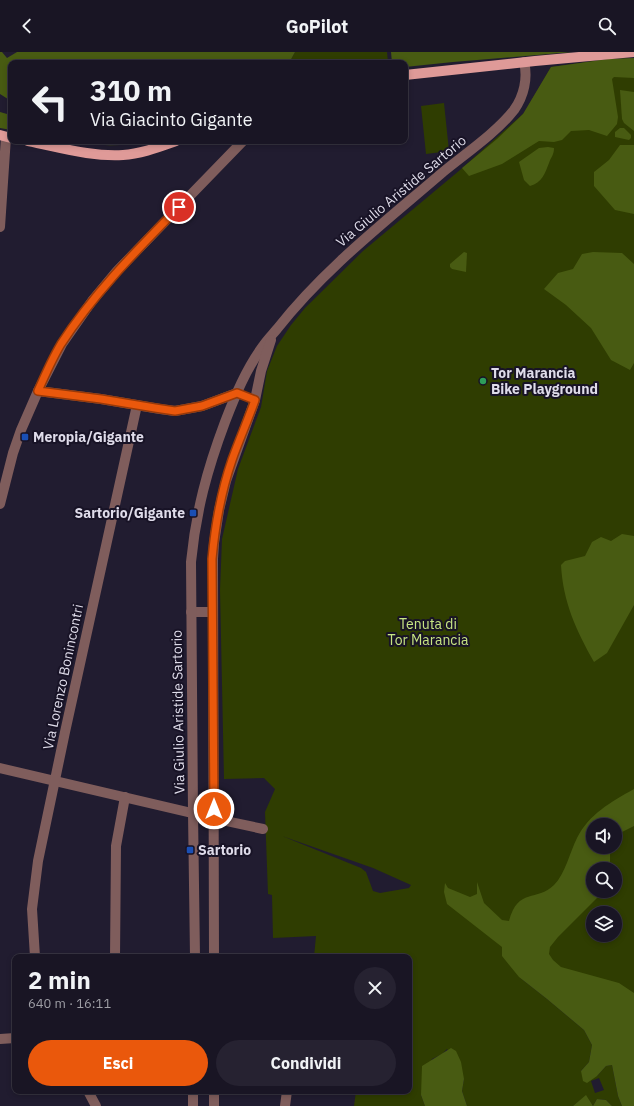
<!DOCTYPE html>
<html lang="it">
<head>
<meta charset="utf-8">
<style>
  body { margin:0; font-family:"IBM Plex Sans",sans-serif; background:#262231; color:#f1f3f6; height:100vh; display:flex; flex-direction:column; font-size:15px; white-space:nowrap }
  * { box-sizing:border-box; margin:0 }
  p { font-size:13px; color:#9f9fa6 }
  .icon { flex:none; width:22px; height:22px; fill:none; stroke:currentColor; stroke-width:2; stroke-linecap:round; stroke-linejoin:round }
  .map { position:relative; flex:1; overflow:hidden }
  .panel { position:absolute; left:12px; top:902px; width:400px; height:140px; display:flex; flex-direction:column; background:#191524; border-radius:8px; box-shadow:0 2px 6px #0003,0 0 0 1px #373441 }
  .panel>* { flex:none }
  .banner { position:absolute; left:8px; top:8px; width:400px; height:84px; border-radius:8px; box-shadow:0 2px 6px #0003,0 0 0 1px #373441; background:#191524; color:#f1f3f6; overflow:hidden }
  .controls { position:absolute; left:586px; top:766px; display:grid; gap:8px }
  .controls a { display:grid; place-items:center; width:36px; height:36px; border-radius:50%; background:#191524; box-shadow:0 2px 6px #0003,0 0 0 1px #373441; font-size:20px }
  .pin { position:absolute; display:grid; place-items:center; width:34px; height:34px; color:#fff; margin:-17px; border:2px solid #fff; border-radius:50%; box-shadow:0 1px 4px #0007 }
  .me { position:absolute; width:44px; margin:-22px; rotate:0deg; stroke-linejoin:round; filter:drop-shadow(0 0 3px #0008) }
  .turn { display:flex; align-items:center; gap:14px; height:84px; padding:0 16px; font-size:18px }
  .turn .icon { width:52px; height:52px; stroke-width:2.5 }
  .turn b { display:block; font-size:28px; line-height:34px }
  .round { display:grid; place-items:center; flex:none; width:42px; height:42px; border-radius:21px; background:#262231 }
  .summary { display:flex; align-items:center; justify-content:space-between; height:68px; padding:0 16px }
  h1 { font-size:24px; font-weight:700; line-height:30px }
  .cta { display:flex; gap:8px; margin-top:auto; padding:8px 16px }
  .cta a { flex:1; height:46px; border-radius:24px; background:#ea580c; color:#fff; font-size:16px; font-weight:700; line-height:46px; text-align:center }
  .cta a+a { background:#262231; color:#f1f3f6 }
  header { display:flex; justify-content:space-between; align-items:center; height:52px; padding:0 16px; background:#191524; font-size:18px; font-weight:700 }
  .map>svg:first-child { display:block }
</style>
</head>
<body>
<header><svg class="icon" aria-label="back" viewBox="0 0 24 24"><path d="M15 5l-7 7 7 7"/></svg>GoPilot<svg class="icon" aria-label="search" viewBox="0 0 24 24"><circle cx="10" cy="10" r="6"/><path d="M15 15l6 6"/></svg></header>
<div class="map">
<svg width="634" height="1054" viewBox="0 0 634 1054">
  <rect width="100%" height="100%" fill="#211c30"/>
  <g fill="#2f3d01" fill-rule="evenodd">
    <path d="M295,0H387L388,10L380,11H289Z"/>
    <path d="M609,7H634V1002L519,925L547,947L584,978L592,993L589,1010L581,1019L597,1024L606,1014L612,1013L618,1044L622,1054H612L606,1048L597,1047L593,1054L586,1044L573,1054H467L462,1039L464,1027L447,997L442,1002L432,1007L421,1043L425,1054H354L356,1039H409V905H314L316,884L273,886L272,843L268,842L265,760L275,737L264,726L224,727L220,538L222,487L238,417L261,355L267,319L277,294L291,273L305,256L363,199L460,118L524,61L551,15ZM593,773H615V795H593ZM282,784L373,816L411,833L409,836L380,841L373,839L366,820L361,816ZM593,817H615V839H593ZM593,861H615V883H593ZM599,1026L604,1038L595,1041L591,1029Z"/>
    <path d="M444,51L449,99L426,102L421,54Z"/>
  </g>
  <g fill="#485b12">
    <path d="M0,0H2L7,6L17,0H295L289,11H11V49L0,42Z"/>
    <path d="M391,0H572L453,10L405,15V11H392Z"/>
    <path d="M634,6V26L614,25L612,27L618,65L617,72L607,84L589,78L571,79L562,88L554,90L539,89L502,112L469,124L462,116L497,87L523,62L551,15L609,7Z"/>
    <path d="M620,38L634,40V79L624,71L622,67Z"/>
    <path d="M11,53V78L0,76V60L7,62Z"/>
    <path d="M620,76H624L631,83V86L629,88L615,85V80Z"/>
    <path d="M67,89H149C123,95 94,94 67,89Z"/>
    <path d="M620,93H634V162L615,158L594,134V120L609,108Z"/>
    <path d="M548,95L554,96C554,103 551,105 549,111C545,121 542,131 530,134L524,128L519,110L539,96Z"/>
    <path d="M464,200L467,201L466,220L452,217L450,215V212Z"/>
    <path d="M593,200L622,201L634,212V311L630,318L611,308L591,276L566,253L544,237L558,221L573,217L582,202Z"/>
    <path d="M622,482L634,484V553L607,601L594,610C576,578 563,550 561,513L565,509L585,504L592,490L601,485L611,489Z"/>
    <path d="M634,737V774L620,781L615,788V773H593V795H611L610,802V817H593V839H604L558,885L550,895L549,902L553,908L561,915L619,931L634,941V1054H622L618,1044L612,1013L606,1014L597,1024L587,1031L583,1029L581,1019L589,1010L592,993L584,978L547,947L519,925L502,904V895L447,852L444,840L445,831L448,836L470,845L477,842V830L484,851L502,868L509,869C518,835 537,850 554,833C565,822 570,800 577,786C589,762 611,750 634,737Z"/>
    <path d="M451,996L456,999L461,1010L464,1027L462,1039L467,1054H425L421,1043L422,1014Z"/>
    <path d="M586,1043L593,1054L597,1047L606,1048L612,1054H573Z"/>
  </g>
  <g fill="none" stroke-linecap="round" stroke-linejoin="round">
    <g stroke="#7f5d5c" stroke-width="10">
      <path d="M0,175L6,85"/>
      <path d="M38,339L101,347L160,357L175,359L202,354L237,341"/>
      <path d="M0,452L13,401L21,378L38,339L62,292L92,249L117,219L243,89"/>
      <path d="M191,560H213"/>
      <path d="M0,716L226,769L263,777"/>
      <path d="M35,905L32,857L38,809L65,680L137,353"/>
      <path d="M115,905L116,794L125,745"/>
      <path d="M195,905L193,761L191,510C196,459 207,418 225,370C235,344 246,317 263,294C267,288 272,283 277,277C324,217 385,170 443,120C465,102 497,80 514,58C524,44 528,26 524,10"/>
      <path d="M214,905L213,507L214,491L219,458L226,429L255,348L261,319L271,288"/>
      <path d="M0,987L15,986"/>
      <path d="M88,1039L96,1054"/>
      <path d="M193,1054V1039"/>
      <path d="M214,1054V1039"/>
      <path d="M285,1054L287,1039"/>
    </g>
    <g stroke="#df9a98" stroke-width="10">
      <path d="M405,23L535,9L634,0"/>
      <path d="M0,83L11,86"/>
      <path d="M28,89C59,95 91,105 123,103C141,102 159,95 176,89"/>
    </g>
  </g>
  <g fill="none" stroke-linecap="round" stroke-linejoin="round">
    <g stroke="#983908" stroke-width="10">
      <path id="route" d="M179,155C137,198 94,241 61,292C52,307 45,323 38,339L101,347L155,356L175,359L202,354L237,341L255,348C248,368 239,388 232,408C221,440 215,474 212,507L214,757"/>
    </g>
    <use href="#route" stroke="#ea580c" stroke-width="7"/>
  </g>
  <circle fill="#2e9e5b" stroke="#181326" stroke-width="1.5" cx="483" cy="329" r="4"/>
  <g fill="#1a4fb4" stroke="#181326" stroke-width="1.5">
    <rect x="21" y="381" width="8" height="8" rx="2"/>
    <rect x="189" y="457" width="8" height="8" rx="2"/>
    <rect x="186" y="794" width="8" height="8" rx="2"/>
  </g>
  <g text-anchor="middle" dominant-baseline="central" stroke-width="4" stroke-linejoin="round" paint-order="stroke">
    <g font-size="14" fill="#dfdcea" stroke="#181326">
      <text transform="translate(401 139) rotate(-40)">Via Giulio Aristide Sartorio</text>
      <text transform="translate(63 625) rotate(-78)">Via Lorenzo Bonincontri</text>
      <text transform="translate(178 660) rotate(-91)">Via Giulio Aristide Sartorio</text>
    </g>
    <g font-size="14" font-weight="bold" fill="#dfdcea" stroke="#181326" text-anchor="start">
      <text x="491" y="321">Tor Marancia<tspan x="491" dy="16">Bike Playground</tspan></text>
      <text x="33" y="385">Meropia/Gigante</text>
      <text x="185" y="461" text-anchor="end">Sartorio/Gigante</text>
      <text x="198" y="798">Sartorio</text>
    </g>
    <g font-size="14" fill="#c7e583" stroke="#181326">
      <text x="428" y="572">Tenuta di<tspan x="428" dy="16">Tor Marancia</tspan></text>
    </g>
  </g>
</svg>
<div class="controls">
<a><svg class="icon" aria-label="sound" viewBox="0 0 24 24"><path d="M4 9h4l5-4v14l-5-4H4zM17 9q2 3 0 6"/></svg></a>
<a><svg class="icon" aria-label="search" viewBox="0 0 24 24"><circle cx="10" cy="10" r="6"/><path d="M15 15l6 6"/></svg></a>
<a><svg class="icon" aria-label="layers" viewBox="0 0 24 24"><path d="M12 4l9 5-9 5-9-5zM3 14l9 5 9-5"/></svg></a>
</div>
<div class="pin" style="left:179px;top:155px;background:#d93025"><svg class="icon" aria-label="arrive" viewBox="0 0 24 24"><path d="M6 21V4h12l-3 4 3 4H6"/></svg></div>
<svg class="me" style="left:214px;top:757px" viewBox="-20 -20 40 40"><circle r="17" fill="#ea580c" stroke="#fff" stroke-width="3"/><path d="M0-11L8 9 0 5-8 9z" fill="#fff"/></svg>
<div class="banner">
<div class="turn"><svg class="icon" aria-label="left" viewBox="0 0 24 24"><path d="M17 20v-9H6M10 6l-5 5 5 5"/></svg><div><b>310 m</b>Via Giacinto Gigante</div></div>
</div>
<section class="panel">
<div class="summary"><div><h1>2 min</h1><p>640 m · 16:11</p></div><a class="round"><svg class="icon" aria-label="close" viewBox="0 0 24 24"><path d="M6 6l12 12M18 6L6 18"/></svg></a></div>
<div class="cta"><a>Esci</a><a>Condividi</a></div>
</section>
</div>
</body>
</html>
